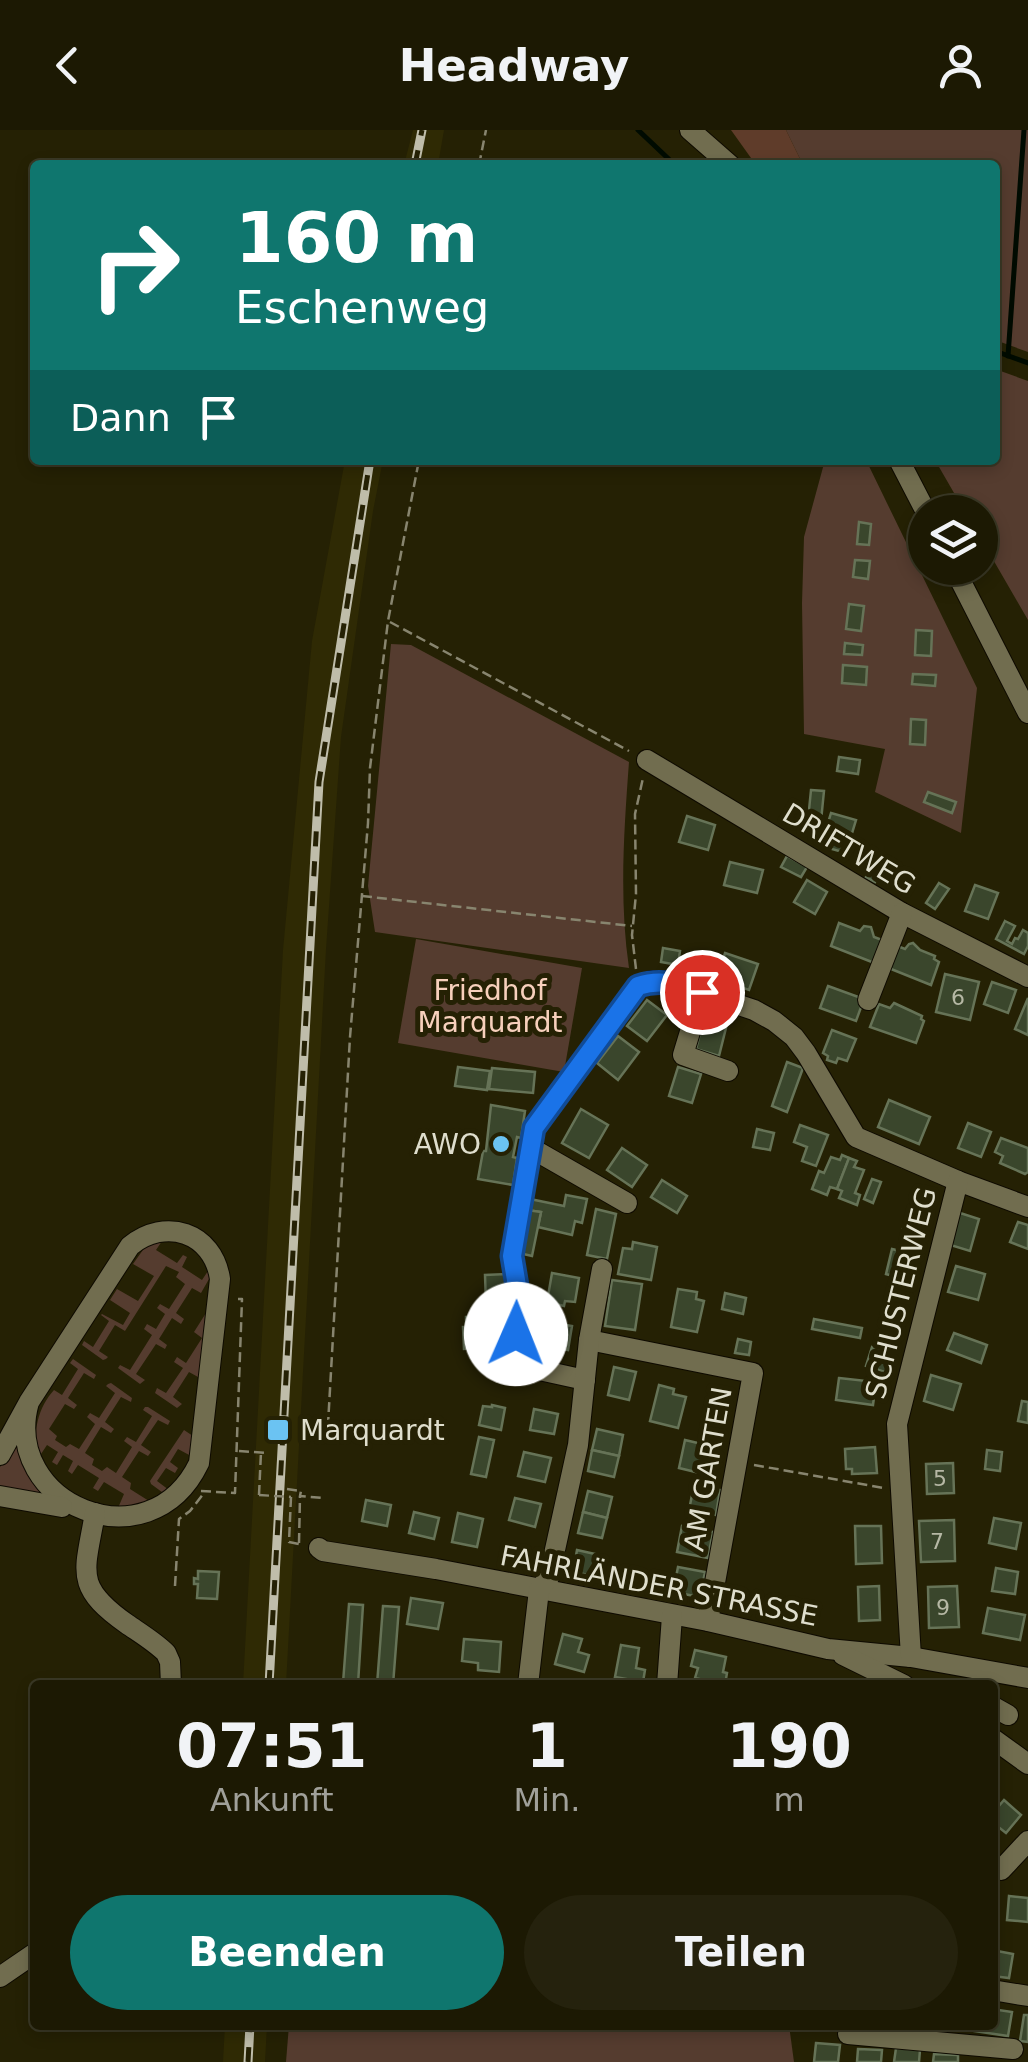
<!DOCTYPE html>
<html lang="de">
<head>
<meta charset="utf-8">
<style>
  body { margin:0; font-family:"DejaVu Sans",sans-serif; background:#25220d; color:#f1f3f6; height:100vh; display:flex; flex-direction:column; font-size:38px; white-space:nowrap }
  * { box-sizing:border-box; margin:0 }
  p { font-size:32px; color:#a0a09a }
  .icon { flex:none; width:55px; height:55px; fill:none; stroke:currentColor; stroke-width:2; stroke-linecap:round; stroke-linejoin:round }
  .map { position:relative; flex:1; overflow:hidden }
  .panel { position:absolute; left:30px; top:1550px; width:968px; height:350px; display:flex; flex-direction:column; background:#1c1903; border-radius:10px; box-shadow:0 5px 15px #0003,0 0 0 2px #3a3825 }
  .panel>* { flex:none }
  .hud { position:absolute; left:30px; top:30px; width:970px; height:305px; border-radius:10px; box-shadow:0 5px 15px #0003,0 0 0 2px #3a3825; background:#0f766e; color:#fff; overflow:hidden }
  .controls { position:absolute; left:908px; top:365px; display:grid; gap:20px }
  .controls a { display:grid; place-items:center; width:90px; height:90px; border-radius:50%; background:#1c1903; box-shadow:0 5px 15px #0003,0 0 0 2px #3a3825; font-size:50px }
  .pin { position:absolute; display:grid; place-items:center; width:85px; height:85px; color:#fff; margin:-42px; border:5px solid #fff; border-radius:50%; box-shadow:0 2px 10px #0007 }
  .me { position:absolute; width:110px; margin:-55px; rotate:1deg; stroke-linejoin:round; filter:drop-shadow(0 0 8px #0008) }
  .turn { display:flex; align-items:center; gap:35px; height:210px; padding:0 40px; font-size:45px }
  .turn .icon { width:130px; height:130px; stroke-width:2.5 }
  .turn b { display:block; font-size:70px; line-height:85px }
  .then { display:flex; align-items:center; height:95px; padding:0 40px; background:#0003; gap:20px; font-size:38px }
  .eta { display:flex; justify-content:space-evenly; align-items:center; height:170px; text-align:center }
  .eta b { font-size:60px; font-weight:700; line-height:70px }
  .button { display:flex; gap:20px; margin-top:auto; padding:20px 40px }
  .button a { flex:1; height:115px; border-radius:60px; background:#0f766e; color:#fff; font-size:40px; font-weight:700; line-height:115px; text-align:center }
  .button a+a { background:#25220d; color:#f1f3f6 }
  header { display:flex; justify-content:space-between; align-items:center; height:130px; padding:0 40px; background:#1c1903; font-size:45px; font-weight:700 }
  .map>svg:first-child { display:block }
</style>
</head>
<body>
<header><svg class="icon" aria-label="back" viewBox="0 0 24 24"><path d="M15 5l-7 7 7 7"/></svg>Headway<svg class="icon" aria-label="person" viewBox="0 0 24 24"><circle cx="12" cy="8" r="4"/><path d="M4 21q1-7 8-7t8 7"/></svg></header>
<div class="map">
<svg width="1028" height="1932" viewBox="0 0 1028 1932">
  <rect width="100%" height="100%" fill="#252104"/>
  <g fill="#2f2a04">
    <path d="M413,0H444L438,35H404Z"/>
    <path d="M345,330H383L373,381L341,607L326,819L286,1555H243L283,820L312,511Z"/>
    <path d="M225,1895H267L265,1932H223Z"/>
  </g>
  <g fill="#553c2f">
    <path d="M786,0H1028V222L995,210V35H803Z"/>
    <path d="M995,239L1028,251V490L980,407V382H965L935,330H995Z"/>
    <path d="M825,330H866L977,558L961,703L875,662L885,619L804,604L802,473L804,407Z"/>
    <path d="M391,514L411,515L629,632C624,700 619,770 629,838L375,802L368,756Z"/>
    <path d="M416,809L582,838L564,942L398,913Z"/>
    <path d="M162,1111L156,1120L177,1133L183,1125L187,1127L182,1137L202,1150L208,1141L213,1142L201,1163L192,1158L176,1183L184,1189L181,1194L172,1188L159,1209L167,1215L165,1219L156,1214L136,1244L145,1250L140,1254L118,1238L120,1235L130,1240L152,1205L144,1199L147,1194L156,1199L165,1184L157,1178L160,1174L169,1179L185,1154L176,1147L179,1142L166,1136L125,1201L115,1195L99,1221L108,1227L106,1229L103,1230L82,1215L84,1211L93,1217L109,1191L101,1185L102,1184L123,1195L130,1183L110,1170L117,1159L138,1171L154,1146L133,1134L145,1117Z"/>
    <path d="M206,1183H208L203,1240L198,1247L189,1242L173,1267L182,1274L177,1278L155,1263L157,1258L166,1263L183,1238L174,1232L177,1227L186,1233L202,1208L194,1202Z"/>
    <path d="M73,1229L96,1245L94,1249L84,1243L68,1268L77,1275L74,1279L65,1274L49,1299L57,1306L55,1310L66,1317L70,1314L79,1319L95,1294L87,1287L90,1283L99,1288L115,1263L106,1256L108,1254L111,1253L132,1268L131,1272L121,1267L105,1292L114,1299L111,1303L101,1297L85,1323L94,1329L92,1335L102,1341L107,1337L116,1343L132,1317L124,1311L127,1307L136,1312L152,1286L143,1280L145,1277H148L170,1291L168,1295L158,1290L141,1315L151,1322L148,1326L139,1321L122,1347L131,1353L130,1359L149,1371L118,1378L124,1364L104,1352L98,1361L93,1358L99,1348L78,1335L72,1344L68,1341L73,1331L63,1325L57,1335L52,1332L58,1322L47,1315L41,1324C30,1305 39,1276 54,1260L62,1265L78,1239L70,1233Z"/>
    <path d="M184,1300L193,1306L191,1326L178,1319L170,1332L178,1338L175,1343L166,1338L157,1351L169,1360L166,1365L151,1354L150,1351Z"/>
    <path d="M18,1313L31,1346L41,1364L0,1357V1337Z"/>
    <path d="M289,1895H789L794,1932H286Z"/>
  </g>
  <path fill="#5f3c2a" d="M731,0H786L803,35H756Z"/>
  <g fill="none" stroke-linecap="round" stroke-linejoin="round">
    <g stroke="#000b01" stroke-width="5">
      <path d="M638,0L675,35"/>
      <path d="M995,221L1028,233"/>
      <path d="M1008,226L1024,0"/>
    </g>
  </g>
  <g fill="#3a462c" stroke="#667357" stroke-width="2.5">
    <path d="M859,392L871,394L869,415L857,414Z"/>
    <path d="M855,430L870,431L868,449L853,447Z"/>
    <path d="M849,474L864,476L861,501L846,499Z"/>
    <path d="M916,500L932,501L931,526L915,525Z"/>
    <path d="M845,513L863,515L862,525L844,524Z"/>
    <path d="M843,535L867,537L866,555L842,553Z"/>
    <path d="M913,544L936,545L935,556L912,554Z"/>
    <path d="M911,589L926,590L925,615L910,614Z"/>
    <path d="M839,627L860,630L858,644L837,641Z"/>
    <path d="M811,660L824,661L821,691L808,690Z"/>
    <path d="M928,662L956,672L952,683L924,672Z"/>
    <path d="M831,683L856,690L846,723L821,716Z"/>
    <path d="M687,686L715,695L708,720L679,712Z"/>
    <path d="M866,723L886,733L875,752L866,747L869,740L859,735Z"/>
    <path d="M787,726L807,737L801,747L781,737Z"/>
    <path d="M730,732L763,740L757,763L724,755Z"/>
    <path d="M807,750L827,762L815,784L794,772Z"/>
    <path d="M939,753L949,759L935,779L926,773Z"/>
    <path d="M975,755L998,763L988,789L965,781Z"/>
    <path d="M1005,791L1015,796L1007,811L1012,814L1015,808L1018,809L1023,800L1028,803V816L1024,824L996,809Z"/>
    <path d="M839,793L860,801L864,796L871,797L874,807L885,811L877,834L831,816Z"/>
    <path d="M913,813L920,820L935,826L934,829L939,832L931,855L886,837L895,815L905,819L909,814Z"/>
    <path d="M663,818L680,821L678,835L661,832Z"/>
    <path d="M725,823L758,834L749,860L717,849Z"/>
    <path d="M945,844L979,852L970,890L936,882Z"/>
    <path d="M992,852L1016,860L1008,883L984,874Z"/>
    <path d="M828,856L864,869L856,891L820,878Z"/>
    <path d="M1028,868V905L1015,899Z"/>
    <path d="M647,870L667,885L647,911L627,896Z"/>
    <path d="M894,873L922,886L921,889L924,891L916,913L870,897L879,874L890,878Z"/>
    <path d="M704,888L727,894L719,926L696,919Z"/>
    <path d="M832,900L856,909L847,931L838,928L836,933L827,930L828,926L823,923Z"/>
    <path d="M618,906L639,922L618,950L597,933Z"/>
    <path d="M787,932L803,938L787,982L772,976Z"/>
    <path d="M458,937L490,941L487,960L455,956Z"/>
    <path d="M678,937L701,944L692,973L669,966Z"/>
    <path d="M492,938L535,942L533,963L489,959Z"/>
    <path d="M889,970L930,987L919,1014L878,997Z"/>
    <path d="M491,975L525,981L521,1008L517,1007L513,1027L517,1028L513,1055L478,1049L483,1021H486Z"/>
    <path d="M581,979L608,995L589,1028L562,1013Z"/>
    <path d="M968,993L991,1002L981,1027L958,1018Z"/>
    <path d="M800,995L828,1005L816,1036L802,1031L807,1017L794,1012Z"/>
    <path d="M757,999L774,1003L770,1020L753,1017Z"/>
    <path d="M1001,1008L1028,1018V1042L1025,1044L1000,1033L1003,1026L995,1022Z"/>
    <path d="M622,1018L647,1035L632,1057L607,1040Z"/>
    <path d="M842,1025L849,1028L837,1059L830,1057L827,1065L812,1059L819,1041L824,1043L831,1027L840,1030Z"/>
    <path d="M849,1028L857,1031L854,1037L864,1040L855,1063L860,1065L857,1075L839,1068L842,1061L837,1059Z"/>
    <path d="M872,1049L881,1052L873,1073L864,1069Z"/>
    <path d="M662,1050L687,1066L677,1083L651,1067Z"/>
    <path d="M566,1065L587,1069L582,1093L575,1091L572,1105L538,1097L541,1082L527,1080L530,1069L564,1076Z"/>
    <path d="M909,1076L930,1082L924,1103L903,1098Z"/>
    <path d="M596,1079L616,1084L607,1129L587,1125Z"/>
    <path d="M527,1080L541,1082L532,1126L519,1123Z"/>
    <path d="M957,1082L979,1089L970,1121L947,1114Z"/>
    <path d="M1018,1092L1028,1095V1119L1010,1112Z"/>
    <path d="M633,1112L657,1117L651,1150L618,1144L623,1118L632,1119Z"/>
    <path d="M892,1119L918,1125L911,1151L886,1144Z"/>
    <path d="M956,1136L985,1144L978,1170L948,1162Z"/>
    <path d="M552,1143L579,1148L575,1172L565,1171L564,1176L547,1172Z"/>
    <path d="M507,1144L508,1173L486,1174L485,1145Z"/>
    <path d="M612,1150L642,1154L635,1200L605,1196Z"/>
    <path d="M678,1159L697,1162L696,1169L704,1171L697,1202L671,1197Z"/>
    <path d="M725,1163L746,1168L743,1184L722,1179Z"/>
    <path d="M526,1174L539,1177L534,1201L521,1198Z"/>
    <path d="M495,1186L498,1187L496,1212L480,1213V1218L464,1219L463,1197H466V1187Z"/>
    <path d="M814,1189L862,1198L860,1208L812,1199Z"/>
    <path d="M543,1191L572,1196L568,1220L539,1215Z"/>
    <path d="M954,1203L987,1215L981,1233L947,1220Z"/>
    <path d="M738,1209L751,1212L749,1225L735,1223Z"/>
    <path d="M872,1217L894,1224L888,1243L866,1236Z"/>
    <path d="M614,1237L636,1242L629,1270L608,1265Z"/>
    <path d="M931,1245L961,1254L953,1280L924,1271Z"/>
    <path d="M839,1248L876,1252L873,1275L836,1270Z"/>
    <path d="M659,1255L674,1259L673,1264L686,1267L678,1298L650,1291Z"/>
    <path d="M1022,1271L1028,1272V1293L1018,1291Z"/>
    <path d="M492,1275L505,1278L501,1300L479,1295L483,1276L492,1277Z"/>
    <path d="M534,1279L558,1284L554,1304L530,1300Z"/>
    <path d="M597,1299L623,1305L619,1326L592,1320Z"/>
    <path d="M479,1307L494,1310L486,1347L471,1344Z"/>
    <path d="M685,1310L719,1318L712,1346L679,1338Z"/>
    <path d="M875,1317L877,1343L852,1344V1339H846L845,1319Z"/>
    <path d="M592,1320L619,1326L614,1347L588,1341Z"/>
    <path d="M987,1320L1002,1322L1000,1341L985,1339Z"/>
    <path d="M524,1322L551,1328L545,1352L518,1346Z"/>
    <path d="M953,1333L954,1363L927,1364L926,1334Z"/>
    <path d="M694,1355L720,1360L716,1385L689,1380Z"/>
    <path d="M588,1361L612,1367L607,1388L583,1382Z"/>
    <path d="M515,1368L541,1374L535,1397L509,1390Z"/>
    <path d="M366,1370L391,1375L387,1396L362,1391Z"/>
    <path d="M414,1382L439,1388L434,1409L409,1403Z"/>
    <path d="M583,1382L607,1388L602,1408L578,1403Z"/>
    <path d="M458,1383L483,1389L477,1417L452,1412Z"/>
    <path d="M994,1388L1021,1393L1016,1419L989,1413Z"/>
    <path d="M954,1390L955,1431L921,1432L919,1391Z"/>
    <path d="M682,1396L713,1402L708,1428L677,1422Z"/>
    <path d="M855,1396H881L882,1433L856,1434Z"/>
    <path d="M577,1420L604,1426L599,1447L573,1442Z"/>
    <path d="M678,1437L705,1442L700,1467L673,1462Z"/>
    <path d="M996,1438L1018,1442L1015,1464L992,1461Z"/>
    <path d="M198,1441L219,1442L217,1469L197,1468L198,1454H194V1448L198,1449Z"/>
    <path d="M879,1456L880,1490L859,1491L858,1457Z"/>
    <path d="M957,1456L959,1497L929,1498L928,1457Z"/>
    <path d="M411,1468L443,1473L438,1499L407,1494Z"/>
    <path d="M349,1474L363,1475L358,1554L343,1553Z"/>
    <path d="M383,1476L399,1477L393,1555H377Z"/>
    <path d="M988,1478L1025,1485L1020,1510L983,1503Z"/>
    <path d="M563,1504L582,1509L578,1522L589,1525L584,1542L555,1534Z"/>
    <path d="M464,1509L501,1512L499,1542L478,1540V1533L462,1531Z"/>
    <path d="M621,1515L639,1518L636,1538L645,1540L643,1552L615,1547Z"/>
    <path d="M695,1520L726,1527L723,1542L727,1543L725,1555L695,1548L698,1538L691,1536Z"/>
    <path d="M1004,1670L1021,1685L1006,1703L992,1692V1684Z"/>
    <path d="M1009,1766L1028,1768V1792L1007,1790Z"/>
    <path d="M992,1820L1013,1824L1009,1848L992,1846Z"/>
    <path d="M992,1879L1012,1882L1008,1906L974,1901L975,1895H992Z"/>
    <path d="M1024,1885H1028V1912L1020,1911Z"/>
    <path d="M816,1913L840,1915L838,1932H814Z"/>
    <path d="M896,1918L920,1920L919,1932H894Z"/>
    <path d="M858,1919L882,1920L881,1932H857Z"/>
    <path d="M934,1924L958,1925V1932H933Z"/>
  </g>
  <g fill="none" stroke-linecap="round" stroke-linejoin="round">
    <g stroke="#0e0a00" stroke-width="22">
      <g id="minor">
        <path d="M690,0L730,35"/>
        <path d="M899,330L926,382"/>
        <path d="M954,438L1028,583"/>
        <path d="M647,630L902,783L1028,847"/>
        <path d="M702,862L683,925L728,941"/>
        <path d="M868,870L902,783"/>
        <path d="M531,1018L627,1073"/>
        <path d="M589,1210L753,1243L708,1491"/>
        <path d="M585,1250L512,1234L520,1174L513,1125L534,999L639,856L652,851H667L754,880L774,891L794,907L806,923L856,1007L958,1051L1028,1077"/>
        <path d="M0,1325L29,1272L130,1116C165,1087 213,1102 220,1149L199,1333C149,1437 0,1374 29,1272"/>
        <path d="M0,1366L62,1377"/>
        <path d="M95,1383C85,1442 73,1456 127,1494C140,1503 155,1512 166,1523L170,1532L171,1555"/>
        <path d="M319,1418L323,1421L436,1439L708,1491L828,1519L911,1527L1028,1548"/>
        <path d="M843,1525L904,1555"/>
        <path d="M911,1527L897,1294L958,1051"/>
        <path d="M528,1555L539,1460L549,1447L578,1315L589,1210L602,1139"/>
        <path d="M667,1555L672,1486"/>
        <path d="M992,1576L1008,1585"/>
        <path d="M992,1608L1028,1634"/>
        <path d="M1001,1740L1028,1711"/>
        <path d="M0,1847L35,1823"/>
        <path d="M992,1860L1028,1866"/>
        <path d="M848,1904L1013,1919"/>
      </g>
    </g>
    <g stroke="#88856f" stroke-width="2.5" stroke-dasharray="10 5" stroke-linecap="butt">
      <path d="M479,35L486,0"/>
      <path d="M390,492L629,621"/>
      <path d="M362,766L632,796"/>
      <path d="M636,839L632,805L636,764L635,684L643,648"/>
      <path d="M327,1312L350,907L368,693L370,638L388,491L419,330"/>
      <path d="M239,1321L268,1323"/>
      <path d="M754,1335L884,1358"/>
      <path d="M287,1359L301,1361L300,1366L323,1368"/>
      <path d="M201,1361L235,1363L242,1169H238"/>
      <path d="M259,1365L261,1322"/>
      <path d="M291,1367L289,1412L303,1415"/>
      <path d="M299,1413L300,1366"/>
      <path d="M175,1456L179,1389L190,1381L204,1363"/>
    </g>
    <use href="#minor" stroke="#716d4f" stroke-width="20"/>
    <g stroke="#bfbdaa" stroke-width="9">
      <g id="rail">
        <path d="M415,35L422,0"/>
        <path d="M269,1555L319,652L370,330"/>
        <path d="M248,1932L250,1895"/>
      </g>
    </g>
    <use href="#rail" stroke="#252104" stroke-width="5" stroke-dasharray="15" stroke-linecap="butt"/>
    <path stroke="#88856f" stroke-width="2.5" stroke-dasharray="10 5" stroke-linecap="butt" d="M259,1365L291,1367"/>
  </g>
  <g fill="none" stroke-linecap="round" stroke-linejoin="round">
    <g stroke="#114b97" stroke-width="25">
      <path id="route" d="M516,1204L520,1174L512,1126L534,998L638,856C662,848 679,855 702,862"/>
    </g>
    <use href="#route" stroke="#1a73e8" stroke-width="18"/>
  </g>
  <g fill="#6bc3f2" stroke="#252104" stroke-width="4">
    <circle cx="501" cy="1014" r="10"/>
    <rect x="266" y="1288" width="24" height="24" rx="5"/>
  </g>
  <g text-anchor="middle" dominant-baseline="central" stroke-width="10" stroke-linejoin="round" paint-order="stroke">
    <g font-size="22" fill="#b6b8a5">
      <text x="958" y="867">6</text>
      <text x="940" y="1348">5</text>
      <text x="937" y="1411">7</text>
      <text x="943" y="1477">9</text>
    </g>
    <g font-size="28" fill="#dfdecd" stroke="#252104">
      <text transform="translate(849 719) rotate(31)">DRIFTWEG</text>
      <text transform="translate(901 1163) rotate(-76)">SCHUSTERWEG</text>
      <text transform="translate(708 1339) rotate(-80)">AM GARTEN</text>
      <text transform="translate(659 1456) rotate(11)">FAHRLÄNDER STRASSE</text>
    </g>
    <g font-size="28" fill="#f7d0bc" stroke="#252104">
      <text x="490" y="860">Friedhof<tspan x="490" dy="32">Marquardt</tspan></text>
    </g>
    <g font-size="28" fill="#dfdecd" stroke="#252104" text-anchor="end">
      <text x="481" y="1014">AWO</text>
      <text x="300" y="1300" text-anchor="start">Marquardt</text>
    </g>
  </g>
</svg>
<div class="controls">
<a><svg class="icon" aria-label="layers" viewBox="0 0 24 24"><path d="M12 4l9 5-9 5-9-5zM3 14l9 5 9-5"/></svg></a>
</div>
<div class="pin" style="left:702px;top:862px;background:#d93025"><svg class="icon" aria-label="arrive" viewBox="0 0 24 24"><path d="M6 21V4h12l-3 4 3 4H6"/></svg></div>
<svg class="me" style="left:516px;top:1204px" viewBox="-20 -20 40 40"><circle r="19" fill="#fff"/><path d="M0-13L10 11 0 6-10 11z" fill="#1a73e8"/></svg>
<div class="hud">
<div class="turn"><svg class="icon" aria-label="right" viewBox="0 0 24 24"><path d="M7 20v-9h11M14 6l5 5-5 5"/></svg><div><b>160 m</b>Eschenweg</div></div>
<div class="then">Dann<svg class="icon" aria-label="arrive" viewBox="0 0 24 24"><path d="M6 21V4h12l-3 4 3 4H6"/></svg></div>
</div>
<section class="panel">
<div class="eta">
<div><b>07:51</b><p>Ankunft</p></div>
<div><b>1</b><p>Min.</p></div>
<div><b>190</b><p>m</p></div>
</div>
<div class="button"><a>Beenden</a><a>Teilen</a></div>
</section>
</div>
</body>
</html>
